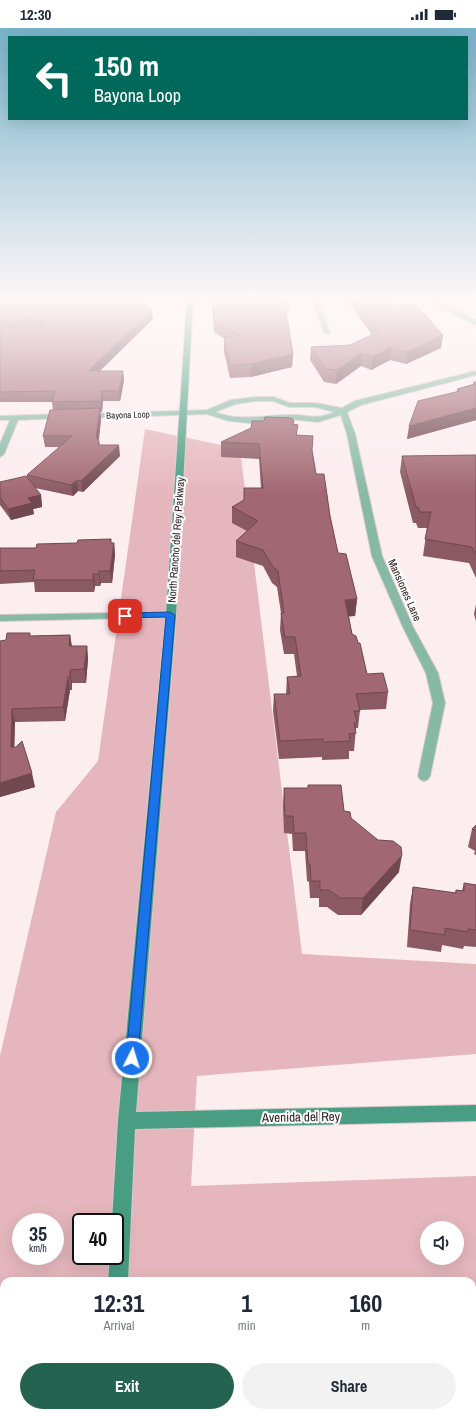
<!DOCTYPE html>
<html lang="en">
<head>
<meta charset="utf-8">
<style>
  body { margin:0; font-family:"Archivo Narrow",sans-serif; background:#f2f2f3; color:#1f2937; height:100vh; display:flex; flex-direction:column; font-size:15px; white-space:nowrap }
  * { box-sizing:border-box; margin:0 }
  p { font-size:13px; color:#747a83 }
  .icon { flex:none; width:22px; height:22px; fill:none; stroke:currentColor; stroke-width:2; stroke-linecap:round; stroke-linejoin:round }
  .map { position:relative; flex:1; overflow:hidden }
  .sheet { position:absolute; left:0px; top:1249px; width:476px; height:140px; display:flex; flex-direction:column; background:#fff; border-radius:12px 12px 0 0; box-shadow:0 4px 16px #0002 }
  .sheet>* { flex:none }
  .hud { position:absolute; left:8px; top:8px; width:460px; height:84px; border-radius:0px; box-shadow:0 4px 16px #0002; background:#00695c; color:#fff; overflow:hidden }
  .tools { position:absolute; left:420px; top:1193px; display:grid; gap:8px }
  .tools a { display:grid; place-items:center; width:44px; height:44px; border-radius:50%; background:#fff; box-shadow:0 4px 16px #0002; font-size:20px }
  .speed { position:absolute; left:12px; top:1185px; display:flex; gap:8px; font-size:20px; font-weight:700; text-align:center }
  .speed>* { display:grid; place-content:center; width:52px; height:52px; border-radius:50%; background:#fff; box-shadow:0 4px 16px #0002; line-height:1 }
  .speed small { font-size:10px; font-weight:400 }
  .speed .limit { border:2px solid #111; border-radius:6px; background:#fff; color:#111 }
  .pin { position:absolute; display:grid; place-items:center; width:34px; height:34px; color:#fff; margin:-17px; border-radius:8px; box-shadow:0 2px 6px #0006 }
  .me { position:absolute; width:44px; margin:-22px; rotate:5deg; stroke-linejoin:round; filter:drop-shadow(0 0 3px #0008) }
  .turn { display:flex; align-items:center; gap:14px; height:84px; padding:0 20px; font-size:18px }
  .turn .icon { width:52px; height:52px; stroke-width:2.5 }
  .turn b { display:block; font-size:28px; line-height:34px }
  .eta { display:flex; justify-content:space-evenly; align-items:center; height:68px; text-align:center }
  .eta b { font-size:24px; font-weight:700; line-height:28px }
  .cta { display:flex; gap:8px; margin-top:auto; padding:8px 20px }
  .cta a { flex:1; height:46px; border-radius:24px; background:#246350; color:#fff; font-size:16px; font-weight:700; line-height:46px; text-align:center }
  .cta a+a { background:#f2f2f3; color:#1f2937 }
  .status { display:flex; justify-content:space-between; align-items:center; height:28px; padding:0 20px; background:#fff; direction:ltr }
  .status svg { height:11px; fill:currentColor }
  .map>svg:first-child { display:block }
</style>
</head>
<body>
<div class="status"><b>12:30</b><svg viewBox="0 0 49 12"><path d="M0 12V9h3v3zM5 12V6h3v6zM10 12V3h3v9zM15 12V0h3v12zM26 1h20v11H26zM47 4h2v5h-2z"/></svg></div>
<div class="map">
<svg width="476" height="1389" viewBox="0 0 476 1389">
  <rect width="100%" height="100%" fill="#fcedef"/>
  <path fill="#e5b6bd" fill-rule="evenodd" d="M145,401L240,421L302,926L476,936V1026L197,1048L191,1158L476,1148V1321H472V1253H4V1385H179L178,1389H0V1028L56,784L98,733ZM21,1194H55V1228H21ZM81,1194H115V1228H81ZM427,1200H457V1230H427Z"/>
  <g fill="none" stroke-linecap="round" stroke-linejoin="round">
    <g stroke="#d7c9cb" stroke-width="2">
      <g id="street">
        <path d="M312,272H318L330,305L329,306L324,305Z"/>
        <path d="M427,272H436L476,292V297Z"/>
        <path d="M476,343V347L361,377L347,384L355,406L382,528L413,599L438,645L445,675L430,748L428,751L424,753L420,751L418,748L433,675L426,645L403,599L372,528L347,406L341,387L318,394L290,391L249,395L229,393L207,386L84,390L80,388L84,386L207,382L231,372L256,369H274L290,375H315L342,380L355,373ZM256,373H273L289,379H315L335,384C313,393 310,386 290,387C264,387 240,394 215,384L236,376Z"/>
        <path d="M64,386H67V390L18,392L4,426L0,429V416L10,392H0V388Z"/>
        <path d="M171,584L176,587L175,589L0,593V587Z"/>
      </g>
    </g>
    <g stroke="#d7c9cb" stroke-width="2">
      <g id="secondary">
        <path d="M187,272H193L176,587L136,1084L476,1077V1093L135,1101L128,1253H108L110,1228H115V1194H112L118,1093L166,587Z"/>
        <rect x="101" y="1385" width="20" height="4"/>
      </g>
    </g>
    <use href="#street" fill="#86b9a6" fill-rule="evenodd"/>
    <use href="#secondary" fill="#499d82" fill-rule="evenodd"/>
  </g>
  <g fill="#8a5962">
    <path d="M0,272L153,291L100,343H123L124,353L120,373H103L102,384H100L101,391L99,410V417L120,428L83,464L78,463L73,468L35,460L41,467L42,479L33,481L34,486L11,492L0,477V454L27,450V447L60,419H45L43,408L53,382L52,374H0Z"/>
    <path d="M215,272H289V282H286L293,326L292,339L251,349L230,350L224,324V311H225L214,304L213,289L212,277Z"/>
    <path d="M347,272H390L394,277L443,307L441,320L406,336L390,332L371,342L361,338L336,356L324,354L310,332L311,319L350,317L372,307Z"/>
    <path d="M476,353V392L407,411L457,363V361L473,356V354Z"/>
    <path d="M292,392L297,407L312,425L316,446L330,488L338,525L357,571L355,588H349L352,606L358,615L367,646L388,664L386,681L360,682L358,700H356L354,723H349V731L322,732V729L279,731L273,683L274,666H286L287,649L297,648L294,626H284L280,602L281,585L277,559L272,555L263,538L236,529V513L247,503L232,495V479L244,472V460H261L259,431L221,429V414Z"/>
    <path d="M476,427V550L469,535L423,528L427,500H418L416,495H413L400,444L402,428Z"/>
    <path d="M114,515L115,527L112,555H101L100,558H95L94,564H35L34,554L0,556V520H36Z"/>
    <path d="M476,576V593L474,586Z"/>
    <path d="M70,607L72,618H87L88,631L86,655H72V662H70L65,693L15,694L14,719L35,759L0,769L6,612L31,608Z"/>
    <path d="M284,760L344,783L351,790L399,844L361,887H338L327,879H319V870H310L309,854L307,853L305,823H293L292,806L284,805L283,778Z"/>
    <path d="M476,797V827L474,826L475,823L468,819L472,801Z"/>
    <path d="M464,855L476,857V919L464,918L463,921L442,917L441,924L407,919L410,876L413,859L455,865L456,862L462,863Z"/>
    <path d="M474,1385L476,1389H471Z"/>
  </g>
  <g fill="#714850">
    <path d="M152,282L153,291L89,353L88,343Z"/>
    <path d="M443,307L441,320L406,336L407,324Z"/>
    <path d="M391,319L390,332L371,342L373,329Z"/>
    <path d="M362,325L361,338L336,356L337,342Z"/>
    <path d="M293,326L292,339L251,349V336Z"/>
    <path d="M123,343L124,353L120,373L119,363Z"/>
    <path d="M102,363L103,373L102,384L101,373Z"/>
    <path d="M100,380L101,391L99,410L100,421L96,410Z"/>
    <path d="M476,380V392L407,411L409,398Z"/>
    <path d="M119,417L120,428L83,464L81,453Z"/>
    <path d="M77,452L78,463L73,468L71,457Z"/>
    <path d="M41,467L42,479L33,481L34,486L11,492L8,481L28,470Z"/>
    <path d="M114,515L115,527L112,555L110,543Z"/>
    <path d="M99,543L101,555L100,558L99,546Z"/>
    <path d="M93,546L95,558L94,564L93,552Z"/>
    <path d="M357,571L355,588L344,589L345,572Z"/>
    <path d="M70,607L72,621L69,618Z"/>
    <path d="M87,618L88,631L86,655L84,641Z"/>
    <path d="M70,642L72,655V662L70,649Z"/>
    <path d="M68,649L70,662L65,693L63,679Z"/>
    <path d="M12,681L15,694L14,733L11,719Z"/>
    <path d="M32,745L35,759L0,769V755Z"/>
    <path d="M402,827L399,844L361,887L363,870Z"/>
  </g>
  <g fill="#a16772" stroke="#714850">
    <path d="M0,272H140L152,282L88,343H123L119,363H102L101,373L52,374L55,363L0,364V300L44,297L46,294L42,291L0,293Z"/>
    <path d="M215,272H284L293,326L251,336L230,337L224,311L240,307L214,292L212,277Z"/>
    <path d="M357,272H390L394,277L415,276L443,307L407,324L391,319L373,329L362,325L337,342L325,341L311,319L350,317L380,303Z"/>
    <path d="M476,356V380L409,398L418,373L460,363L457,361Z"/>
    <path d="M100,380L96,410H98L99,417H119L81,453L77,452L71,457L27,447L72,408H43L50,382Z"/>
    <path d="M265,389L292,390V392H294L293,396L298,397L296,407L313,408L312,422L316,446H324L330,488L338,525L346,526L357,571L345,572L352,606L356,608L358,615H360L367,646L383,645L388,664L356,666L360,683H354L357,694L354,695L356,705L349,706L350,713L324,714L323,711L280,713L274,666H290L287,649L301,648L295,609H285L281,585H284L278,543L273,539L263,522L236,513L258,493L232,479L244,472V460H263L259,416L221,414L251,400L252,393H264Z"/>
    <path d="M476,427V527L472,519L425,511L431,484H420L418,479H416L402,428Z"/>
    <path d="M26,448L41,467L28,470L32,475L8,481L0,469V454Z"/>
    <path d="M111,511V515H114L110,543H99V546H93V552H33L35,542L0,543V520H36L37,516L77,515L78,512Z"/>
    <path d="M7,605H30V608L70,607L69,618H87L84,641L70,642V649H68L63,679L12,681L11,719H16L22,713L32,745L0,755V613L6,612Z"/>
    <path d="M308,757H341L344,783L350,784L351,790L378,812L393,813L401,819L402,827L363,870H340L329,862H320V853H311L310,836H308L306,805H294L293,788H285L284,760H308Z"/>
    <path d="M476,797V803L472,801Z"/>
    <path d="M464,855L476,857V902L468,901V904L445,900V907L410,902L413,859L456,865V862L464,863Z"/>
    <rect x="235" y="1385" width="134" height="4"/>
    <rect x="474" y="1385" width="2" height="4"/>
  </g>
  <linearGradient id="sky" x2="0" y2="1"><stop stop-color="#77b2c8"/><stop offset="0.58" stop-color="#fef7f8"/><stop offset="1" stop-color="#fef7f8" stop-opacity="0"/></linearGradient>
  <rect width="476" height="467" fill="url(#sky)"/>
  <path fill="#1a73e8" stroke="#114b97" d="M170,584L175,587L138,1030L137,1034L132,1036L128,1034L126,1030L166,589L125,590L121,588L125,585Z"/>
  <g text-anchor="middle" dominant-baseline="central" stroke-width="4" stroke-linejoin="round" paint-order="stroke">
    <g font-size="9" fill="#2f2325" stroke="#fefefe">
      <text transform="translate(128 387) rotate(-2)">Bayona Loop</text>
    </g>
    <g font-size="11" fill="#2f2325" stroke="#fefefe">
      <text transform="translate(176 512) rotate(-86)">North Rancho del Rey Parkway</text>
      <text transform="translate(405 562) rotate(66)">Mansiones Lane</text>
    </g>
    <g font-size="13" fill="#2f2325" stroke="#fefefe">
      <text transform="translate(301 1089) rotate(-1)">Avenida del Rey</text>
    </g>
  </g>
</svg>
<div class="tools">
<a><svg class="icon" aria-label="sound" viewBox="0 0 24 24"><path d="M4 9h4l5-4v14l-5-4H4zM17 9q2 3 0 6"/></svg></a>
</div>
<div class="speed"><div>35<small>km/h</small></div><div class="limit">40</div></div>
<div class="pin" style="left:125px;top:588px;background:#d93025"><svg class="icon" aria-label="arrive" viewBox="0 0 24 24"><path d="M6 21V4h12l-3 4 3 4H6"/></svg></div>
<svg class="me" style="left:132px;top:1030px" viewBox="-20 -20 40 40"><circle r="17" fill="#1a73e8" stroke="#fff" stroke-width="3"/><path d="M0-11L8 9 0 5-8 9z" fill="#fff"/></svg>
<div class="hud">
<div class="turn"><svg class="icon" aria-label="left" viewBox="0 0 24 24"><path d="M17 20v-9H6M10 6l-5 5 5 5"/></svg><div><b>150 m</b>Bayona Loop</div></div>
</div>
<section class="sheet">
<div class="eta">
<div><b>12:31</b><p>Arrival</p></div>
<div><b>1</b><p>min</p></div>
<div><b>160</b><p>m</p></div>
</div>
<div class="cta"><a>Exit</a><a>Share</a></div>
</section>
</div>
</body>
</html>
